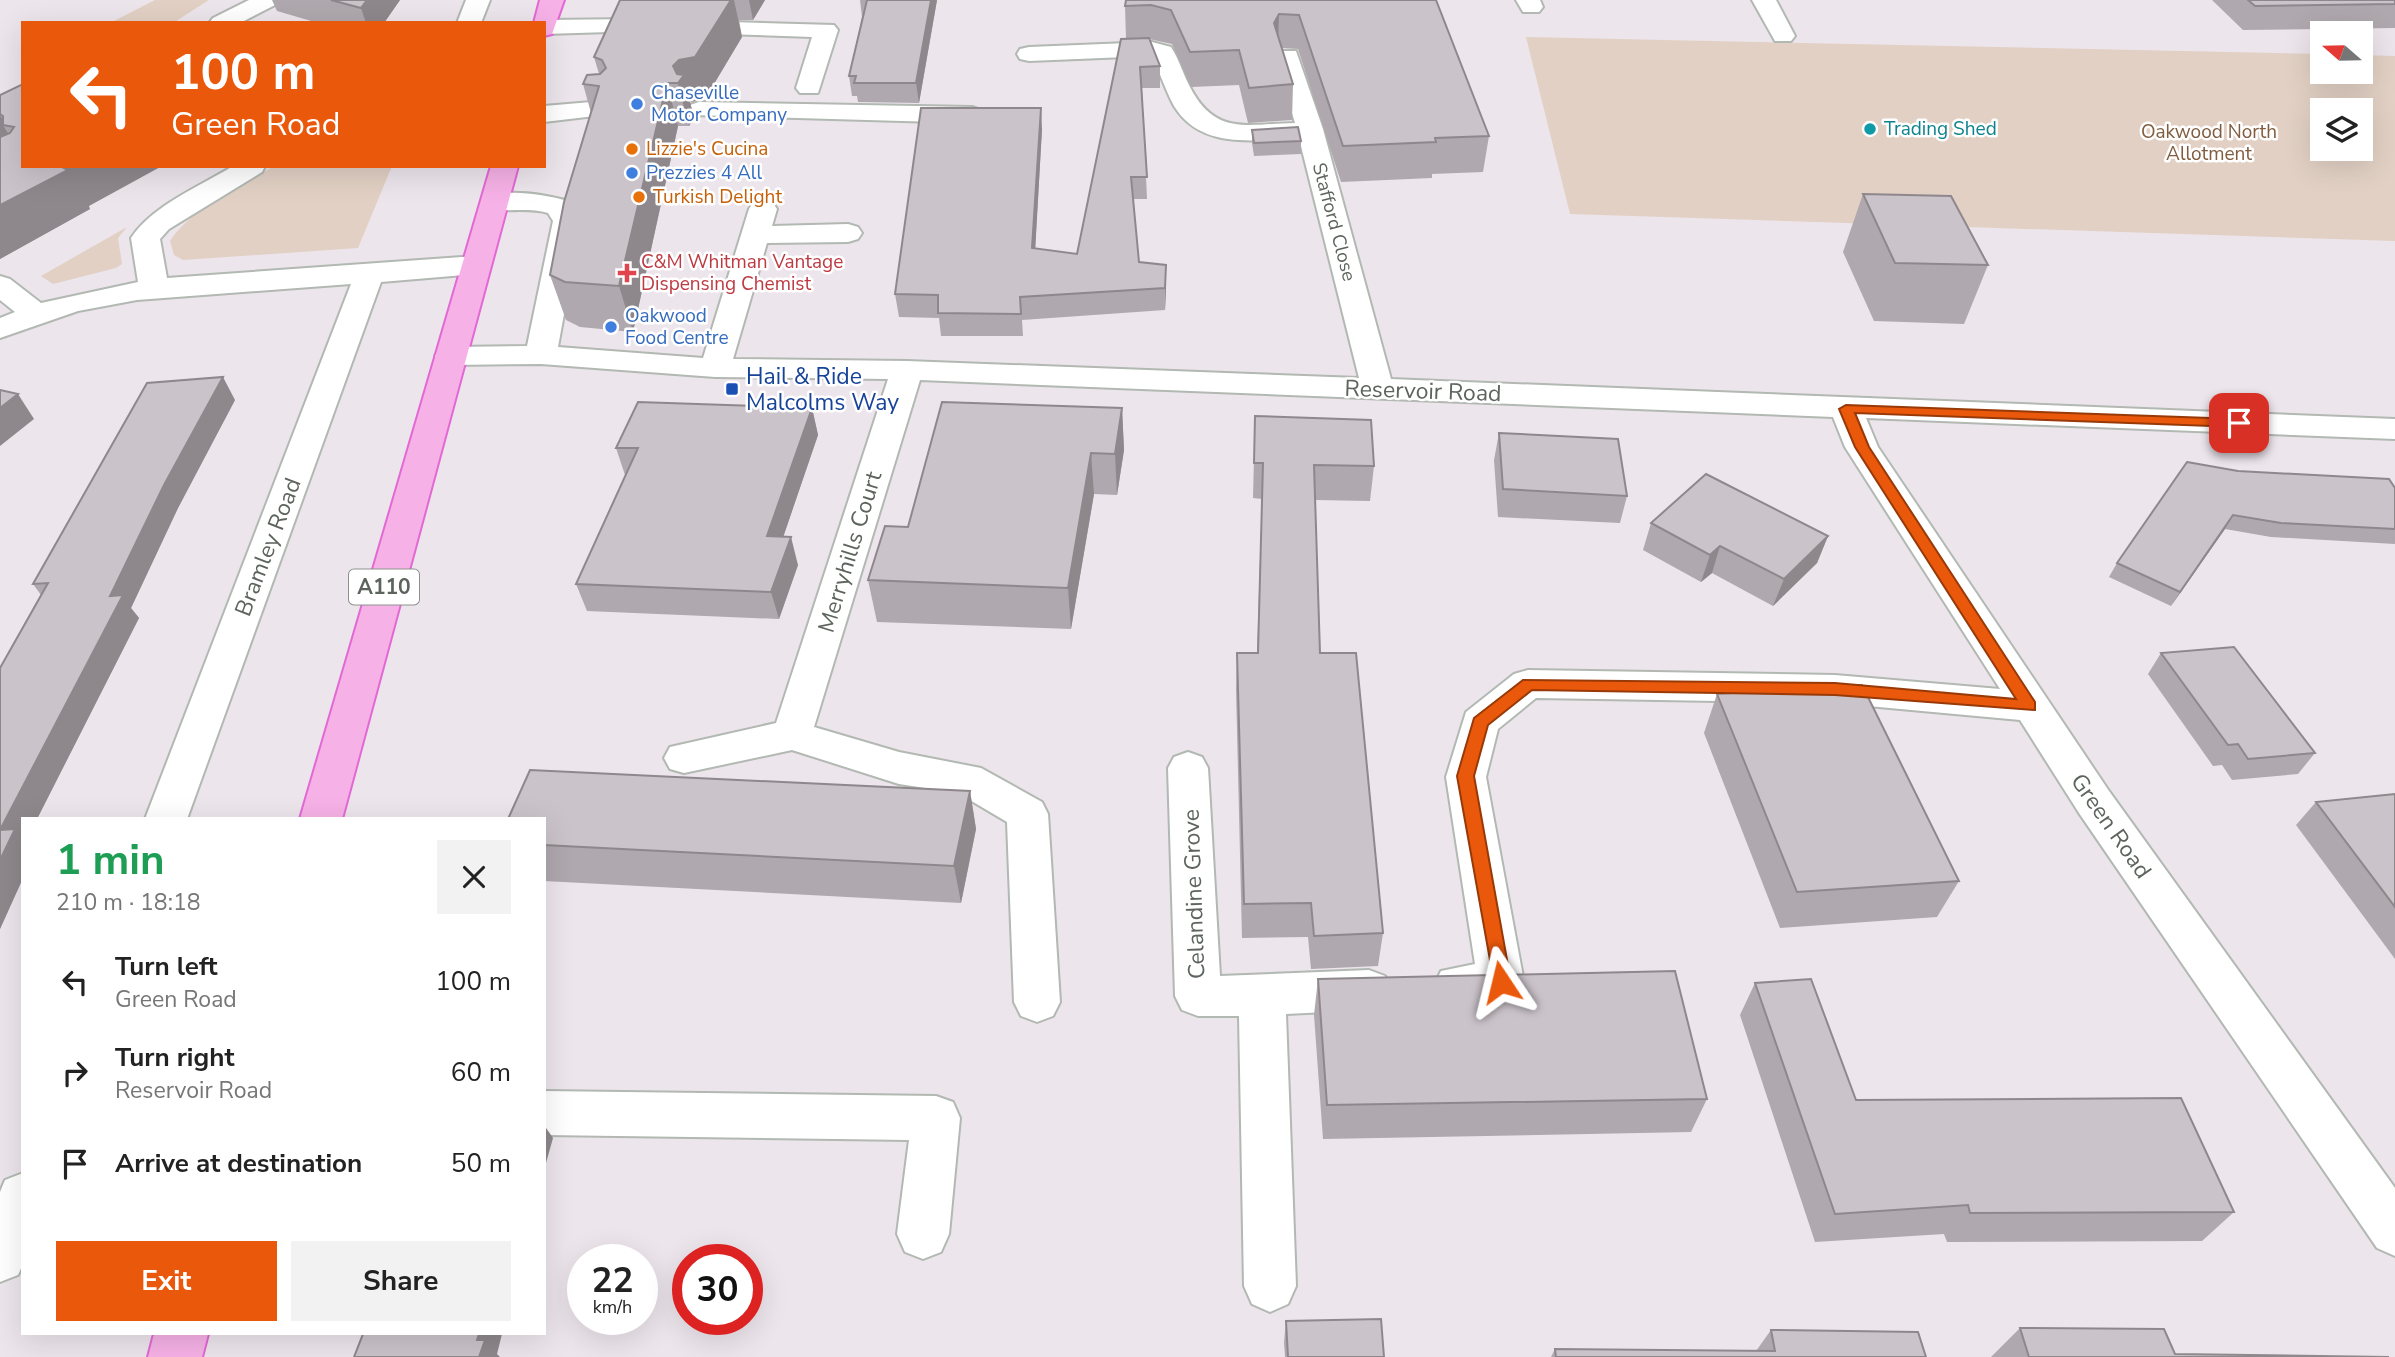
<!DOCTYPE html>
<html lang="en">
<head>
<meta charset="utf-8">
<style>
  body { margin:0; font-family:"Nunito Sans",sans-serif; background:#f2f2f2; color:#222; height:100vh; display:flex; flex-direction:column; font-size:26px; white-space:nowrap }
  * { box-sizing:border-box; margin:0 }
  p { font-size:23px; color:#767676 }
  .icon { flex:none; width:38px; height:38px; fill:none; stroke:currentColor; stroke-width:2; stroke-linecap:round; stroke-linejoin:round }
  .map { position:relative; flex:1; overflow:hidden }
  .panel { position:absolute; left:21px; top:817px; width:525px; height:518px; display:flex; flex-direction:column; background:#fff; border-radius:0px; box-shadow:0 7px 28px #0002 }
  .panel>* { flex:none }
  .top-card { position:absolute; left:21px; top:21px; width:525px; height:147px; border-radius:0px; box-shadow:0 7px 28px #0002; background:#ea580c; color:#fff; overflow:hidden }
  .needle { width:46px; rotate:290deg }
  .fabs { position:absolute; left:2310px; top:21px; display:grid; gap:14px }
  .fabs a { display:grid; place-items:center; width:63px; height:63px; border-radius:0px; background:#fff; box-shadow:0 7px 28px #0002; font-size:35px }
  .speed { position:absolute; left:567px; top:1244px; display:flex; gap:14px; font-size:35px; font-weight:700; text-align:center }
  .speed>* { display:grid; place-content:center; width:91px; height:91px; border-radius:50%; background:#fff; box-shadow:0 7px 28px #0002; line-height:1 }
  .speed small { font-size:18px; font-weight:400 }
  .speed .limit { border:10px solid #d22; background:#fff; color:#111 }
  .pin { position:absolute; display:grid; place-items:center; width:60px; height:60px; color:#fff; margin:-30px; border-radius:14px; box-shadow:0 4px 10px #0006 }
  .me { position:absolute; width:77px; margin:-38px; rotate:350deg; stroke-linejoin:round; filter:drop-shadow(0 0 5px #0008) }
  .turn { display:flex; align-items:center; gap:24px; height:147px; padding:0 35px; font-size:32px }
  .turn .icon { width:91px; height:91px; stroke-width:2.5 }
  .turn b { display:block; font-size:49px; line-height:60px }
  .round { display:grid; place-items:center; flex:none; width:74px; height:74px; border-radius:0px; background:#f2f2f2 }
  .overview { display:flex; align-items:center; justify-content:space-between; height:119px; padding:0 35px }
  h1 { font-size:42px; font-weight:700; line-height:52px; color:#1e9e55 }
  .cta { display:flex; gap:14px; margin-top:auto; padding:14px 35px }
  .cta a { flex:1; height:80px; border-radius:0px; background:#ea580c; color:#fff; font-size:28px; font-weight:700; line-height:80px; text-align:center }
  .cta a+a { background:#f2f2f2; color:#222 }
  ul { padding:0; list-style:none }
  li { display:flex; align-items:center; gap:21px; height:91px; padding:0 35px }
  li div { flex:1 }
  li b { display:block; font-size:26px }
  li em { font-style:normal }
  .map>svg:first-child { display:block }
</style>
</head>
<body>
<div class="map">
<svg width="2395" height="1357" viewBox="0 0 2395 1357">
  <rect width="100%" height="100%" fill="#ede5ec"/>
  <g fill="#e2d0c4" fill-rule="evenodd">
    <path d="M155,0H209L173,23H110Z"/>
    <path d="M1526,37L2322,54V72H2361V55L2395,56V241L1570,214ZM2322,110H2361V149H2322Z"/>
    <path d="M274,166H392L358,248L183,260L174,255L170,241C194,206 239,187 274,166Z"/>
    <path d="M127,227L118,238L122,264L116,268L53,284L41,276Z"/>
  </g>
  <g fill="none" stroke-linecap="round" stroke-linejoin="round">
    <g stroke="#b2b8b2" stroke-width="4">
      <g id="minor">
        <path d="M249,0H279L275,5L240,23H209L213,18Z"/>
        <path d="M466,0H490L481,23H457Z"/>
        <path d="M1516,0H1540L1543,7L1539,12H1523Z"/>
        <path d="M1752,0H1776L1795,36L1791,41H1775Z"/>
        <path d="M634,19L642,21L646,26L642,31L545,34L544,23H536L545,20Z"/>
        <path d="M732,22L834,25L838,30L818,93H800L796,88L812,37L724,34L720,29L724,24Z"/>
        <path d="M1152,42L1171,47C1179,59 1183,74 1190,87C1215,136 1247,124 1295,123L1275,56L1278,51H1296L1323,129L1391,379L2395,419V439L1866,418L1878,447L2109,791L2395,1188V1256L2377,1248L2079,813L2020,720L1835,703L1536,698L1498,729L1486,777L1524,982L1517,996C1493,1004 1465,1008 1441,999L1434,985L1441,971L1475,964L1446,777L1466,712L1514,674L1528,670L1835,675L2000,689L1845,447L1833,417L920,380L814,727L899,752L981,768L1042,802L1048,814L1060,1002L1053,1016L1037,1022L1021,1016L1014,1002L1007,822L958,793L899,784L792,750L684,773L670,769L664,758L670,747L776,723L888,379L715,377L541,364L451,365L440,363L435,356L440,349L451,347L527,346L553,221L548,213C528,207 506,213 485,208L481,202L485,196C513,189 542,194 569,201L581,221L558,347L703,358L749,209L753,203L763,201L773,203L777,209L772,226L848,224L858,227L862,233L858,239L848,242L767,243L733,359L907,361L1359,378L1299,138C1254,140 1201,150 1174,106C1165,90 1160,71 1151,56L1029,61L1020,59L1017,54L1020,49L1029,47Z"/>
        <path d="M603,101L612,104L616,109L612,114L544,122V106Z"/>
        <path d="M699,102L972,107L981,110L985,115L981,120L972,123L690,115L686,110L690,105Z"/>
        <path d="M233,166H265L262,172L169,229L160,239L167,278L476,256L486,259L491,265L486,271L476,274L381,282L187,819H145L351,284L137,300L78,311L0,338V318L15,312L0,300V276L10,279L41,303L138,282L131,238C153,205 199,187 233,166Z"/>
        <path d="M1188,752L1202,757L1208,768L1220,976L1369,970L1385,976L1392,990L1385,1004L1369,1010L1286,1014L1296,1286L1288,1304L1270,1312L1252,1304L1244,1286L1239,1016H1198L1182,1010L1175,996L1168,768L1174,757Z"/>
        <path d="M544,1091L936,1096L953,1102L960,1118L949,1234L941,1252L923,1259L905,1252L897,1234L909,1140L544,1135Z"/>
        <path d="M23,1173V1264L18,1275L0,1282V1192L5,1180Z"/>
      </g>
    </g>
    <g stroke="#e269d4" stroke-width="4">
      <g id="major">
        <path d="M540,0H564L552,34L544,36V23H534Z"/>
        <path d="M491,166H518L342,819H300Z"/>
        <path d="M154,1334H208L202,1357H148Z"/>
      </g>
    </g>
    <use href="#minor" fill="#fff" fill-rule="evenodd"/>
    <use href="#major" fill="#f6b1e6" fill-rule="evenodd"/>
  </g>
  <g fill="#afa8ae">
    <path d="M272,0H400L384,23H318L277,11Z"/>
    <path d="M620,0H765L753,20H739L742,37L705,99L690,102L694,118L689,126H678L633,332L580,327L566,320L550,275L591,113L583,84L599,74L594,57Z"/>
    <path d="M860,0H937L919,103L858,102L857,96H852L849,76L862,17Z"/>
    <path d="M1436,0L1489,136L1483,172L1432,174V178L1341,182L1298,49L1282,48L1293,84L1292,120L1248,123L1239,85L1191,87L1172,44L1149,39L1160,66V88H1142L1147,199H1133L1139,262L1166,288L1165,310L1022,320L1023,336H941L939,318L899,317L895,294L1042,129L1035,249L1077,254L1126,39L1125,6Z"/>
    <path d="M2212,0H2395V28L2243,30Z"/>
    <path d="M0,95L90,209L0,259Z"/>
    <path d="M1252,130L1301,141V154L1254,156L1252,143Z"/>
    <path d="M1863,194L1988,265L1964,324L1874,321L1843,252Z"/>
    <path d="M235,400L178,508L131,608L139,618L37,819H23V878L0,929V668L41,595L33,584Z"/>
    <path d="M812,408L818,435L783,537L798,565L779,619L587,611L576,584L626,475H625L616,448Z"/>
    <path d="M1122,408L1124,450L1117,495L1094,494L1071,629L877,622L868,580L908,527Z"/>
    <path d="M1255,416L1374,466L1370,501L1315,500L1320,653L1383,933L1378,966L1311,969L1308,937L1242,938L1236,689L1237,653H1257L1262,499L1253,498Z"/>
    <path d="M1499,433L1627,496L1620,523L1498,517L1494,460Z"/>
    <path d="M2238,471L2395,488V544L2271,537L2225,529L2171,606L2109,577L2117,563Z"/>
    <path d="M1651,523L1828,536L1817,563L1773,606L1712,573L1701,582L1643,550Z"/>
    <path d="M2161,653L2315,753L2298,774L2232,780L2222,765L2213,766L2148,674Z"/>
    <path d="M1717,694L1959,881L1937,917L1780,928L1704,733Z"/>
    <path d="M970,791L976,829L961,903L544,881V819Z"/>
    <path d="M2395,794V959L2296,825L2316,802Z"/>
    <path d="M1318,979L1707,1099L1691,1132L1323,1139L1314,1015Z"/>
    <path d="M1755,983L1856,1100L2234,1212L2202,1241L1947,1242L1944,1234L1815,1242L1740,1015Z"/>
    <path d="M1286,1321L1384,1357H1285L1284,1342Z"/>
    <path d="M2020,1328L2175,1354L2389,1357H1991Z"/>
    <path d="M1771,1330L1926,1357H1551L1555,1349L1756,1351Z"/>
  </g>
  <g fill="#8e888d">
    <path d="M367,0H400L384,23H366L361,8Z"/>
    <path d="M731,0H734L742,37L705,99L690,102L694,118L689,126L673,66Z"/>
    <path d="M749,0H765L753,20Z"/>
    <path d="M931,0H937L919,103L916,83Z"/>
    <path d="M1279,14L1278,48L1274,23Z"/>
    <path d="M667,83L678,126L633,332L619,286Z"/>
    <path d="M1041,108L1042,129L1034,271L1032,248Z"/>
    <path d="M0,115L6,125H3L20,153L0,162Z"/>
    <path d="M69,166H162L89,206L90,209L0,259V205Z"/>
    <path d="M1166,265V288L1165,310V288Z"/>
    <path d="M223,377L235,400L178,508L131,608L139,618L37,819H23V878L0,929V831L110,596L164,485Z"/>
    <path d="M18,394L34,419L0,446V408Z"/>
    <path d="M812,408L818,435L774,564L767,536Z"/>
    <path d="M1122,408L1124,450L1117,495L1115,454Z"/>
    <path d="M1091,453L1094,494L1071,629L1068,588Z"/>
    <path d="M2233,515L2225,529L2171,606L2180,592Z"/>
    <path d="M1828,536L1817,563L1773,606L1784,579Z"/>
    <path d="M791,537L798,565L779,619L771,592Z"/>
    <path d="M1720,546L1712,573L1701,582L1710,555Z"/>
    <path d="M970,791L976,829L961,903L954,866Z"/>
    <path d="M544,1125L553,1138L544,1170Z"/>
    <path d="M479,1334H502L497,1354L500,1357H479L477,1340Z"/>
  </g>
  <g fill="#cbc3ca" stroke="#8e888d" stroke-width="2">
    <path d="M331,0H367L361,8Z"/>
    <path d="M620,0H731L695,57L679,60L673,66L677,74L684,75L678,83H667L619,286L565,282L550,275L564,202L599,86L583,84L587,75L600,74L606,68L602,60L594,57Z"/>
    <path d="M867,0H931L916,83H854L856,76H849Z"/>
    <path d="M1126,0H1436L1489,136L1435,138L1436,142L1343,146L1299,15L1279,14L1274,23L1293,84L1249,88L1239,50L1190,52L1171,10L1151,5L1125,6Z"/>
    <path d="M2248,0H2395V4L2255,6Z"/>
    <path d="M1149,38L1160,66L1140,67L1147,177H1131L1139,262L1166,265L1165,288L1020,297L1021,314L938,313V295L895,294L921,108H1041L1032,248L1077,254L1121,39Z"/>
    <path d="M23,84V166H69L64,168L68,170L0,205V137L10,133L14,127L3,125V116L0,114V95Z"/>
    <path d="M1298,127L1301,141L1254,143L1252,130Z"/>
    <path d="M1863,194L1951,196L1988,265L1895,263Z"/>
    <path d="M223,377L164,485L110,596L123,595L0,830V668L48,583L33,584L147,383Z"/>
    <path d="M0,390L18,394L0,408Z"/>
    <path d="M638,402L812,408L767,536L791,537L771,592L576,584L638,448H616Z"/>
    <path d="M942,402L1122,408L1115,454L1091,453L1068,588L868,580L885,526L908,527Z"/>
    <path d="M1255,416L1371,420L1374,466L1314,465L1320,653H1356L1383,933L1314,936L1311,903L1244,904L1237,653H1258L1263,463H1254Z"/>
    <path d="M1499,433L1618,439L1627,496L1503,489Z"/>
    <path d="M2187,462L2238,471L2389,479L2395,488V529L2281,523L2233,515L2180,592L2117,563Z"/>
    <path d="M1706,474L1828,536L1784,579L1720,546L1710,555L1651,523Z"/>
    <path d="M2234,647L2315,753L2248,759L2238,744L2228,745L2161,653Z"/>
    <path d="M1862,685L1959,881L1797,892L1717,694Z"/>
    <path d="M530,770L970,791L954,866L544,845V819H508Z"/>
    <path d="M2395,794V907L2316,802Z"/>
    <path d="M15,829L0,860V830Z"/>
    <path d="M1675,971L1707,1099L1327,1105L1318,979Z"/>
    <path d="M1811,979L1856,1100L2181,1098L2234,1212L1970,1213L1968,1205L1835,1214L1755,983Z"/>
    <path d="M1381,1319L1384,1357H1288L1286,1321Z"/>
    <path d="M2020,1328L2164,1329L2175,1354L2389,1357H2029Z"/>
    <path d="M1771,1330L1918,1332L1926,1357H1556L1555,1349L1775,1351Z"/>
    <path d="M363,1334H479L477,1340H485L479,1357H354Z"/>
  </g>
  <path fill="#ea580c" stroke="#983908" stroke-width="2" d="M1846,405L2239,419L2246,423L2239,427L1855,413L1869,447L2035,702V710L1835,695L1532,690L1488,725L1474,776L1511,982L1508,988H1495L1457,776L1474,718L1523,680L1835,683L2016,699L1855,447L1839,409Z"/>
  <g fill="#3f7fe0" stroke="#fff" stroke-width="2.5">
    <circle cx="637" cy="104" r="7"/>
    <circle cx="632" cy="173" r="7"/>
    <circle cx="611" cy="327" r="7"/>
  </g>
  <circle fill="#0f9aa8" stroke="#fff" stroke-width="2.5" cx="1870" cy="129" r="7"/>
  <g fill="#e8710a" stroke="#fff" stroke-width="2.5">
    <circle cx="632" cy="149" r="7"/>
    <circle cx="639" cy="197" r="7"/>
  </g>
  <path fill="#e0444e" stroke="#fff" stroke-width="2.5" d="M623.5 262.5h7v7h7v7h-7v7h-7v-7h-7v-7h7z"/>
  <rect fill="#1a4fb4" stroke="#fff" stroke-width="2.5" x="725" y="382" width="14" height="14" rx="3.5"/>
  <g text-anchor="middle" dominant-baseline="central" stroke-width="5" stroke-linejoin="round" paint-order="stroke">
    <g font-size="19" fill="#366cbe" stroke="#fff" text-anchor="start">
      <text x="651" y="93">Chaseville<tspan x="651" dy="22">Motor Company</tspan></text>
      <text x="646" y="173">Prezzies 4 All</text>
      <text x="625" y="316">Oakwood<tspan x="625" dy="22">Food Centre</tspan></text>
    </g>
    <g font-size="19" fill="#0d838f" stroke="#fff" text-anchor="start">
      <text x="1884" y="129">Trading Shed</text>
    </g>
    <g font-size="19" fill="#815c3e" stroke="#fff">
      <text x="2209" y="132">Oakwood North<tspan x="2209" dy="22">Allotment</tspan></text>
    </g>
    <g font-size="19" fill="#c56008" stroke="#fff" text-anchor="start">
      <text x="646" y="149">Lizzie's Cucina</text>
      <text x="653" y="197">Turkish Delight</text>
    </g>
    <g font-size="19" fill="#5d645d" stroke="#fff">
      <text transform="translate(1334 222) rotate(75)">Stafford Close</text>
    </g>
    <g font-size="19" fill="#be3a42" stroke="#fff" text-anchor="start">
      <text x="641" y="262">C&amp;M Whitman Vantage<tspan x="641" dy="22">Dispensing Chemist</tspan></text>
    </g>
    <rect fill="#fff" stroke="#8e928e" stroke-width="2" x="349" y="569.5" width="70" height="35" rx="5"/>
    <g font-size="21" font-weight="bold" fill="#5d645d">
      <text x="384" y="587">A110</text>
    </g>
    <g font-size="23" fill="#164399" stroke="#fff" text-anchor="start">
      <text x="746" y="376">Hail &amp; Ride<tspan x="746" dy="26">Malcolms Way</tspan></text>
    </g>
    <g font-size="23" fill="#5d645d" stroke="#fff">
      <text transform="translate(1423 391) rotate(2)">Reservoir Road</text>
      <text transform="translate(268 547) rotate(-69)">Bramley Road</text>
      <text transform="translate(850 552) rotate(-73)">Merryhills Court</text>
      <text transform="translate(2111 826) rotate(55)">Green Road</text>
      <text transform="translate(1194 894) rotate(-92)">Celandine Grove</text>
    </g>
  </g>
</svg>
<div class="fabs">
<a><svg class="needle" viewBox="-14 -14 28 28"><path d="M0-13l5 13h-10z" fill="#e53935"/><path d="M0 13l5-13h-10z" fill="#767676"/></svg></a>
<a><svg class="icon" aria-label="layers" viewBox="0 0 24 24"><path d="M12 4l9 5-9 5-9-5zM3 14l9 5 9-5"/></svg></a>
</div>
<div class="speed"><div>22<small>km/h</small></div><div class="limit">30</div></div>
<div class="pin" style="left:2239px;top:423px;background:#d93025"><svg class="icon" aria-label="arrive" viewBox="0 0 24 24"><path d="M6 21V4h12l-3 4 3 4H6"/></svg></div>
<svg class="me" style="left:1501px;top:982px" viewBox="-20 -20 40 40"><path d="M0-17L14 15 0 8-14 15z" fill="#ea580c" stroke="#fff" stroke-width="4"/></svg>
<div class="top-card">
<div class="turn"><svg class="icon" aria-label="left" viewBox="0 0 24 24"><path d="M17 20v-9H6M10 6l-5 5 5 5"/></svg><div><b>100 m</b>Green Road</div></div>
</div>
<section class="panel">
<div class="overview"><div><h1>1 min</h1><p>210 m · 18:18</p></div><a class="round"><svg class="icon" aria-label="close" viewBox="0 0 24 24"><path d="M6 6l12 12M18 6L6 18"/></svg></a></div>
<ul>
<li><svg class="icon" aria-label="left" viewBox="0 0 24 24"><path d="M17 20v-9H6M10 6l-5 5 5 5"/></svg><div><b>Turn left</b><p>Green Road</p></div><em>100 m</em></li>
<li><svg class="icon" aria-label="right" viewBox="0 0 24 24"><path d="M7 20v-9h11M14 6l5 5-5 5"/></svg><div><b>Turn right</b><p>Reservoir Road</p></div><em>60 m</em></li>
<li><svg class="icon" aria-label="arrive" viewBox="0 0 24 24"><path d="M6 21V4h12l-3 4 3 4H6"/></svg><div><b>Arrive at destination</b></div><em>50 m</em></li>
</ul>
<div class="cta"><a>Exit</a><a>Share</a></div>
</section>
</div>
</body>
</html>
